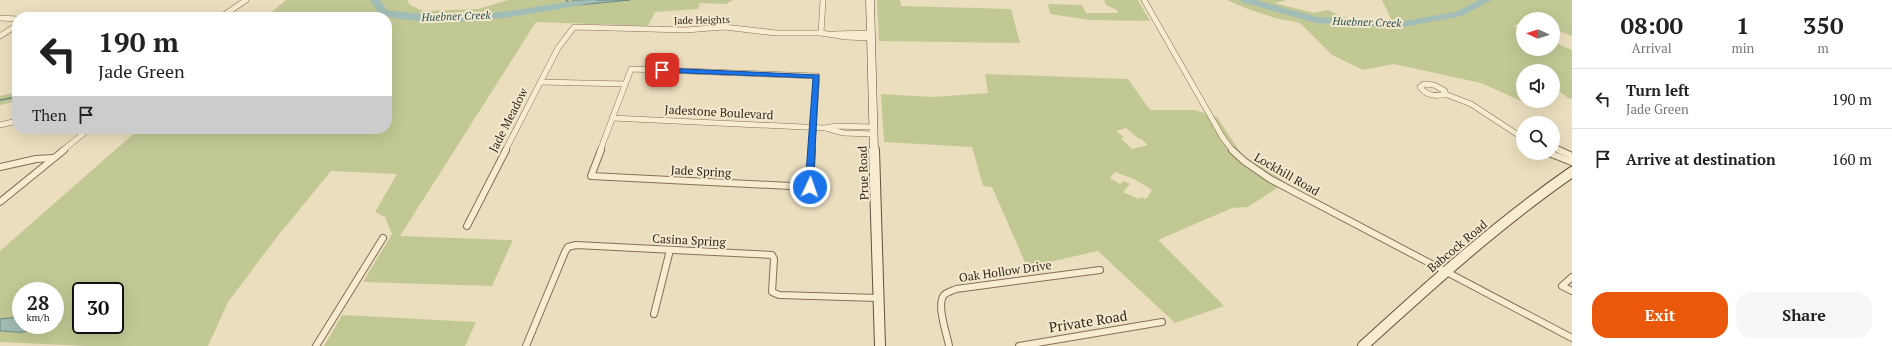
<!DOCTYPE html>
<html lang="en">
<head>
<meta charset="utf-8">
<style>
  body { margin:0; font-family:"PT Serif",serif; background:#f6f6f6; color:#222; height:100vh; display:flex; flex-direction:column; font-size:15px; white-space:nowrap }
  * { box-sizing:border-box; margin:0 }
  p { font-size:13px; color:#767676 }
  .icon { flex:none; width:22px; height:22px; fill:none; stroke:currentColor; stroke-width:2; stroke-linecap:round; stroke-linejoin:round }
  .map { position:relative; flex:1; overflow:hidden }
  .sheet { display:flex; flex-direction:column; background:#fff; width:320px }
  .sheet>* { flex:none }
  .banner { position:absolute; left:12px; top:12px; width:380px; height:122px; border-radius:16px; box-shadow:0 4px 16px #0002; background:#fff; color:#222; overflow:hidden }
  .needle { width:26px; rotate:274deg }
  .buttons { position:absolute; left:1516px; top:12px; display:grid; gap:8px }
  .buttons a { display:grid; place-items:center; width:44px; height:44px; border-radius:50%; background:#fff; box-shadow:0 4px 16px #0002; font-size:20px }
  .speed { position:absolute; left:12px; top:282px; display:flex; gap:8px; font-size:20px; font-weight:700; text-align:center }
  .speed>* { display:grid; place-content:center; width:52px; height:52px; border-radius:50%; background:#fff; box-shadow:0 4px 16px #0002; line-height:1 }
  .speed small { font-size:10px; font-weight:400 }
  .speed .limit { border:2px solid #111; border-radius:6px; background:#fff; color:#111 }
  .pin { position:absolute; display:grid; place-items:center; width:34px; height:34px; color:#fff; margin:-17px; border-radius:8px; box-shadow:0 2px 6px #0006 }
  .me { position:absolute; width:44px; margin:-22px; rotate:3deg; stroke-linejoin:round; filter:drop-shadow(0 0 3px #0008) }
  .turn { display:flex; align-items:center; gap:14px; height:84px; padding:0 20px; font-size:18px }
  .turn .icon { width:52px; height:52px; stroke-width:2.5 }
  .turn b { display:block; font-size:28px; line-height:34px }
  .then { display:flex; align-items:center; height:38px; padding:0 20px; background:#0003; gap:8px; font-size:15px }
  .eta { display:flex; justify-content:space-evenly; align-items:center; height:68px; text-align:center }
  .eta b { font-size:24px; font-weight:700; line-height:28px }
  .action { display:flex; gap:8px; margin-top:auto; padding:8px 20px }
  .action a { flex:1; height:46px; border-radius:16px; background:#ea580c; color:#fff; font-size:16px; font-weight:700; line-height:46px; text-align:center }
  .action a+a { background:#f6f6f6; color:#222 }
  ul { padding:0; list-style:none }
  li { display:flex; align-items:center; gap:12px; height:60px; padding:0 20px; border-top:1px solid #e0e0e0 }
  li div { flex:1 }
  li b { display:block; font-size:15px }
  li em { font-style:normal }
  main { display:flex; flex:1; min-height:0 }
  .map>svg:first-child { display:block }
</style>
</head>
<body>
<main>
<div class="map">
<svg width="1572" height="346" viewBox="0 0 1572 346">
  <rect width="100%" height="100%" fill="#ebdebf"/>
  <g fill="#c2c894" fill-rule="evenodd">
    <path d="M286,0H407L410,5L423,11L478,9L508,0H573L579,5L630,0H733L726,4L700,3L698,9L655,12L648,26L536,22L400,236L513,240L492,286L363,282L392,234L385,217L375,212L397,174L331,171L273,242L228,302L208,346H86L0,342V251L139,129H387V17H266ZM21,291H55V325H21ZM81,291H115V325H81Z"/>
    <path d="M877,0H900L901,6L1011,9L1020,43L879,41Z"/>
    <path d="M1104,0H1138L1150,21L1090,20L1050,14L1048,4L1082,5L1086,13H1118L1117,10L1106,5Z"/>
    <path d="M1227,0H1287L1275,3L1313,13L1328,10C1346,20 1371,23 1391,19L1382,0H1572V36L1553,29V19H1523V22L1513,26L1523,30V49H1553V42L1572,50V99L1568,98L1553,86V71H1523V100L1521,101L1481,83L1394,64L1363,70L1332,55L1300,23L1275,18L1248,9Z"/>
    <path d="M985,74L1128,79L1150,110H1195L1217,117L1242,155L1286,182L1248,207L1232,208L1158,240L1224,306L1175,323L1098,251L1027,267L992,187L983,186L972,147L884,142L881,94L932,97L988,93ZM1126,128L1139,139H1141L1148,145L1132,149L1121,138L1124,137L1116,131ZM1115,172L1134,179L1152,190L1146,199L1142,197L1139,199L1123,192L1130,184L1124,181L1120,184L1110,178Z"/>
    <path d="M17,92V101L0,105V96Z"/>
    <path d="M342,315H343L476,322L465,346H324Z"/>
  </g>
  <g fill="#a2bdb5" stroke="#6a8a82">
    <path d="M573,0H630L579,5H573Z"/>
    <path d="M21,317V325H38C30,336 12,331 0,331V319Z"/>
  </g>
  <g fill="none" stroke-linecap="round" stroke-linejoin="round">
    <g stroke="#6a8a82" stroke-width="1.5">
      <path d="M566,0L571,4"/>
      <path d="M333,17L384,13"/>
      <path d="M0,100L17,97"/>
    </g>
    <g fill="#a2bdb5" fill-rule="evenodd">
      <path d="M370,0H380L387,10C430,16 472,16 515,10C543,6 569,0 597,0L592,3C524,15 449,32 380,15Z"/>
      <path d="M1240,0H1256L1317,17L1398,22L1455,12L1479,0H1492L1462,16L1398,28L1316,23L1242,2Z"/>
    </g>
    <g stroke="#836f58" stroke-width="6">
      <g id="street-far1">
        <path d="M1144,0L1223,138L1233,151"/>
        <path d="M221,17L246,0"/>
        <path d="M0,18L17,19"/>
        <path d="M821,33L823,0"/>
        <path d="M834,34L870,33"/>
        <path d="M0,36L17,25"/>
        <path d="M541,82L625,84"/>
        <path d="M1424,84L1434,85L1445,91V94C1435,97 1426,95 1420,87Z"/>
        <path d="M1445,94L1471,104L1523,138"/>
        <path d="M612,118L825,128L836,126L873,127"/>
        <path d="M0,125L17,121"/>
        <path d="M826,128L843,133L873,134"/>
        <path d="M1553,147L1561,151"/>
        <path d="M62,151L89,129"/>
        <path d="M505,151L558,48L574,27L686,30L724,27L776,33H821L846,37L870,38"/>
        <path d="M600,151L631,69L817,76L812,151"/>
      </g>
    </g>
    <g stroke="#836f58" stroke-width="8">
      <g id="street">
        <path d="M601,150L591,176L810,187L812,150"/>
        <path d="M1232,150L1244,161L1270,179L1572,338"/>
        <path d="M1559,150L1572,156"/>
        <path d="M1549,153L1572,162"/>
        <path d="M0,167L36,159L53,158"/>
        <path d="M0,202L64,150"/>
        <path d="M467,226L506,150"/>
        <path d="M1572,277L1562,286L1572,291"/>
        <path d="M654,314L670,250"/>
        <path d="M316,346L383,238"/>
        <path d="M526,346L565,252L568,247L576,245L772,255L774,259L772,292L779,295L878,298"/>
        <path d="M949,346C947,334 936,305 944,295C947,292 952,291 956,289L1100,270"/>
        <path d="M1019,346L1162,322"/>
      </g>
    </g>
    <g stroke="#64503c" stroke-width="9">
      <path id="secondary-far1" d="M870,0L874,151"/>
    </g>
    <g stroke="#64503c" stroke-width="12">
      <g id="secondary">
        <path d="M874,150L880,346"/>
        <path d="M1363,346C1430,285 1497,224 1572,172"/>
      </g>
    </g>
    <use href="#street-far1" stroke="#f7ecd1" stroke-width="5"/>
    <use href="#street" stroke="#f7ecd1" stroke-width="6"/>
    <use href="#secondary-far1" stroke="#f7ecd1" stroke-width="8"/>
    <use href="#secondary" stroke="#f7ecd1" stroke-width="10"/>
  </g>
  <path fill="#1a73e8" stroke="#114b97" d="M662,68L819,75L813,189L810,190L805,187L813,78L659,72L658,70Z"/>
  <g text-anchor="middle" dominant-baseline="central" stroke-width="4" stroke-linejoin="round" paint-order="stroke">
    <g font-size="10" fill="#33271c" stroke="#f3e9ce">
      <text transform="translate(702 20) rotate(-1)">Jade Heights</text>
    </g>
    <g font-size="11" font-style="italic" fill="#2c5250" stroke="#f3e9ce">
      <text transform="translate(456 16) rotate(-2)">Huebner Creek</text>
      <text transform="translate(1367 22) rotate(2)">Huebner Creek</text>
    </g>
    <g font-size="12" fill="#33271c" stroke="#f3e9ce">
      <text transform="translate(719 112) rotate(3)">Jadestone Boulevard</text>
      <text transform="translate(508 120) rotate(-63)">Jade Meadow</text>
      <text transform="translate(701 171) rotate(3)">Jade Spring</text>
      <text transform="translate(863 173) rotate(-92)">Prue Road</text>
      <text transform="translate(1287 174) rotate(30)">Lockhill Road</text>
      <text transform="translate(689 240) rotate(3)">Casina Spring</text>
      <text transform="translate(1457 246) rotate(-40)">Babcock Road</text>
      <text transform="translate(1005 271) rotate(-8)">Oak Hollow Drive</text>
    </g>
    <g font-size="14" fill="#33271c" stroke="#f3e9ce">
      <text transform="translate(1088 321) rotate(-9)">Private Road</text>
    </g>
  </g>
</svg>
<div class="buttons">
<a><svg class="needle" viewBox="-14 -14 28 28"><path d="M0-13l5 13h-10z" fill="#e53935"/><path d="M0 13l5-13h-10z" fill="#767676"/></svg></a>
<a><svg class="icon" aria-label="sound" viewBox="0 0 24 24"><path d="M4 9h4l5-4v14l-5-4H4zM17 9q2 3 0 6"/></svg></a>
<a><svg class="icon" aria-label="search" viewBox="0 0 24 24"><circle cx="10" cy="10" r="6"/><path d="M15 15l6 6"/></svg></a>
</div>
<div class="speed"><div>28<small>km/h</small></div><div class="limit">30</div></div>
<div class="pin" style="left:662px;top:70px;background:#d93025"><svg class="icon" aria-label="arrive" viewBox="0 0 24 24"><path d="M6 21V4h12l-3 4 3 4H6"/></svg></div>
<svg class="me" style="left:810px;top:187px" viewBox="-20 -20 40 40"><circle r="17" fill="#1a73e8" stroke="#fff" stroke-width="3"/><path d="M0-11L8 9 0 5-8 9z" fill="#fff"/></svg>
<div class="banner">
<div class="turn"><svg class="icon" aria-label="left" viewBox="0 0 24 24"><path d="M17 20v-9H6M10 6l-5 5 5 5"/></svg><div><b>190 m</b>Jade Green</div></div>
<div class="then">Then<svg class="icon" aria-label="arrive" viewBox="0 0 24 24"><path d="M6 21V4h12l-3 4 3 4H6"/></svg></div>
</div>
</div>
<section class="sheet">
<div class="eta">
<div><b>08:00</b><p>Arrival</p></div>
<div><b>1</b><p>min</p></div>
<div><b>350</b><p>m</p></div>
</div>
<ul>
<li><svg class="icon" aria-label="left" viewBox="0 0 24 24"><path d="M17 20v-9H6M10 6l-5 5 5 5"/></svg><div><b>Turn left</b><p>Jade Green</p></div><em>190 m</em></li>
<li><svg class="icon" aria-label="arrive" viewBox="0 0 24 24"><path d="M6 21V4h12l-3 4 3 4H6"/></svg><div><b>Arrive at destination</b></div><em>160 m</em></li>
</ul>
<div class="action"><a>Exit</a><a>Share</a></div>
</section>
</main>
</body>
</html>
